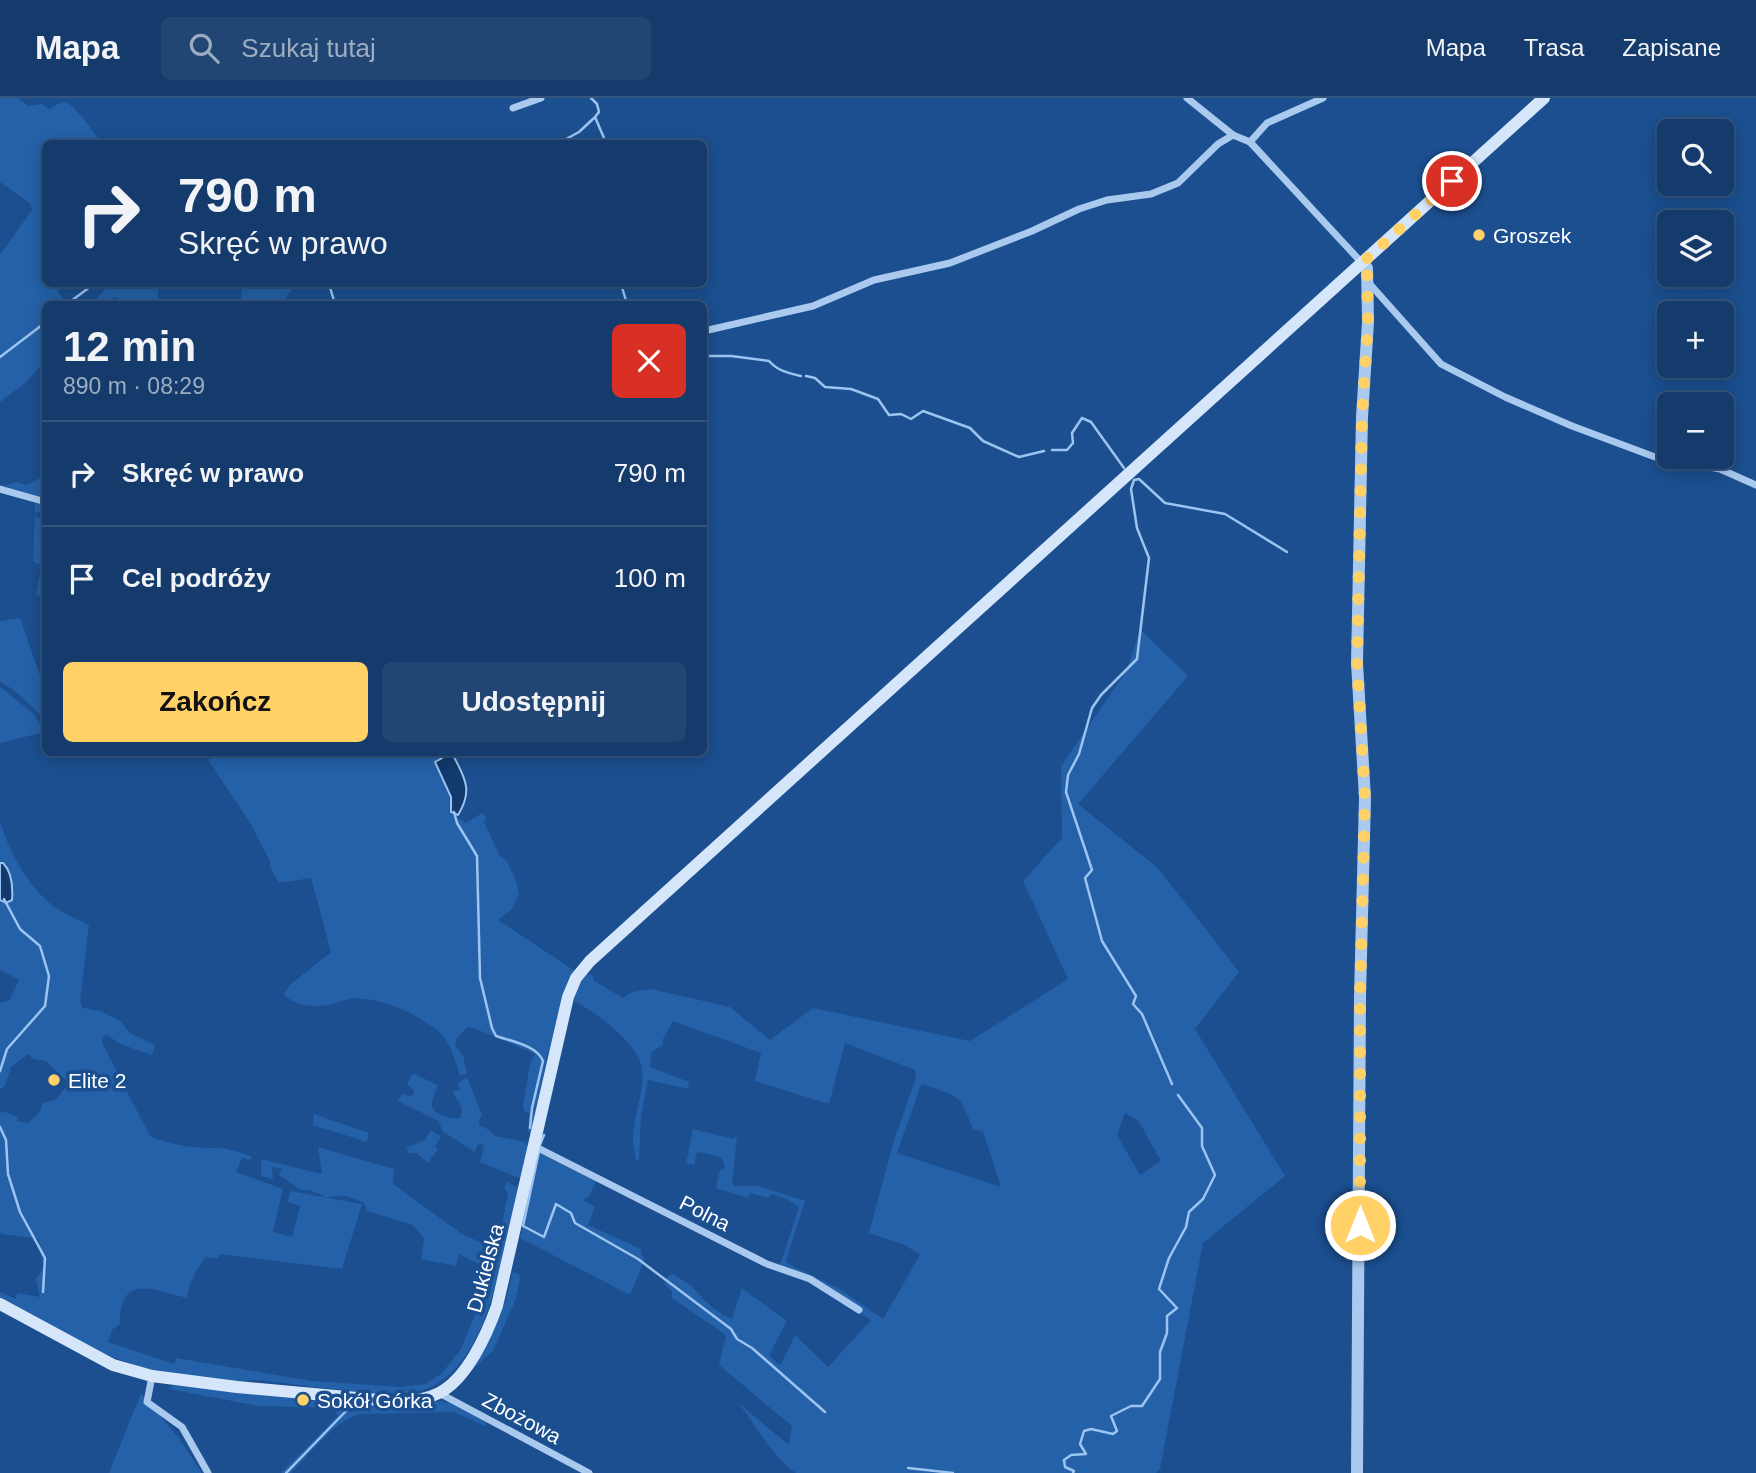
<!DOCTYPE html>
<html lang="pl">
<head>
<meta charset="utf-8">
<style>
  body { margin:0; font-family:Helvetica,sans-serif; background:#214673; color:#f1f3f6; height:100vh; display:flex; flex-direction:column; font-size:26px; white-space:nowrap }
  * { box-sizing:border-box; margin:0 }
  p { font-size:23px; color:#9dadc1 }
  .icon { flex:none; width:38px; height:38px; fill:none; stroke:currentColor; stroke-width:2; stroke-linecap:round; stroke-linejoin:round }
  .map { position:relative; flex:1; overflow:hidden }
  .panel { position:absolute; left:42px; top:203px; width:665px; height:455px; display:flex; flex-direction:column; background:#143b6b; border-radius:10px; box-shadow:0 4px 18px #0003,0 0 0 2px #33557e }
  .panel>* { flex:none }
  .guide { position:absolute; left:42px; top:42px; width:665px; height:147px; border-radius:10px; box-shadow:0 4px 18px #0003,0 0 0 2px #33557e; background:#143b6b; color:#f1f3f6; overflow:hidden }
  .fabs { position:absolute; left:1657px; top:21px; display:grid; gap:14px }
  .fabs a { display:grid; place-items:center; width:77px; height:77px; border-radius:10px; background:#143b6b; box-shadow:0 4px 18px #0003,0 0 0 2px #33557e; font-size:35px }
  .pin { position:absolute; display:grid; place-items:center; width:60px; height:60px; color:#fff; margin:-30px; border:4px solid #fff; border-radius:50%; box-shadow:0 2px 7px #0007 }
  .me { position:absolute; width:77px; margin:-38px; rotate:0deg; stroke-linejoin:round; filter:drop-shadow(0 0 5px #0008) }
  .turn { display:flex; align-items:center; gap:24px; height:147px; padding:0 21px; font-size:32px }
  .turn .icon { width:91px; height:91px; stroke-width:2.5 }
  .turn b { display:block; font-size:49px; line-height:60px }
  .round { display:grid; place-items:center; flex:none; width:74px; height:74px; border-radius:10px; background:#214673 }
  .overview { display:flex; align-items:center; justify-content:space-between; height:119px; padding:0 21px }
  h1 { font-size:42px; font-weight:700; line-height:52px }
  .action { display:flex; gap:14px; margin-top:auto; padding:14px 21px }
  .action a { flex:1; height:80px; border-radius:10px; background:#ffd166; color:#111; font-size:28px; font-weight:700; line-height:80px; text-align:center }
  .action a+a { background:#214673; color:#f1f3f6 }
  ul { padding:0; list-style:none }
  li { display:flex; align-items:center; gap:21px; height:105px; padding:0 21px; border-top:2px solid #33557e }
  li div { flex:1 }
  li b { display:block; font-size:26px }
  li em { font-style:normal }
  header { display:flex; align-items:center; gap:42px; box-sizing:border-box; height:98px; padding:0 35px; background:#143b6b; border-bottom:2px solid #33557e }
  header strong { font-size:33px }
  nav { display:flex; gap:38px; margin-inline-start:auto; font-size:24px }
  .search { width:490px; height:63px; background:#214673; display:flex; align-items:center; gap:18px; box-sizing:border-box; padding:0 24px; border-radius:10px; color:#9dadc1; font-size:26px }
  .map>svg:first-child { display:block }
</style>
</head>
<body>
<header>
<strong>Mapa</strong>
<div class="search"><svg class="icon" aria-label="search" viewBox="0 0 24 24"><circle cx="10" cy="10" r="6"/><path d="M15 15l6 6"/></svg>Szukaj tutaj</div>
<nav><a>Mapa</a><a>Trasa</a><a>Zapisane</a></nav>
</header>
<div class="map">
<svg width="1756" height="1375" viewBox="0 0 1756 1375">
  <rect width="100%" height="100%" fill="#1b4f8f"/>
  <g fill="#2461a8" fill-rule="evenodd">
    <path d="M0,0H18L28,8L42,6L49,11C53,9 61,4 64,4C74,4 95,37 102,45L46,46V186H66L58,193L66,206H46L45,263L25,285L0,304V157L32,112L30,105L0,84Z"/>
    <path d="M109,186H138L142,190H158V199L161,204L157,206H119L116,199L113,200L110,206H92Z"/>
    <path d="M243,186H295L281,206H240Z"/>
    <path d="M45,378V400L4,388L16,384L26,387Z"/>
    <path d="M35,405L45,407V416L36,414L35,419L45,421V501L36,496L42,467L33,464Z"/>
    <path d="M20,520L45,592V621L14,592L0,584V523Z"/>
    <path d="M1140,531L1188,578L1078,706L1158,770L1239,874L1195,931L1285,1078L1203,1145L1160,1371L1156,1375H796C770,1357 757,1327 737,1304L789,1347L792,1328L719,1267L726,1237L672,1200V1193L664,1186L668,1178L673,1176C680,1181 691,1186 696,1193C707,1206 717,1214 732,1221L742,1190L787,1223L769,1257L778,1266H781L795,1237L828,1269L871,1222L780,1167L799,1109L787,1101L772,1096L769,1100L750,1095L748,1100L716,1090L720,1072L725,1069L721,1059L697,1054L694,1067L686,1066L693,1031L733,1041L737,1037L732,1085L735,1088H758L805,1103L786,1163L788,1166L838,1190L883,1221L920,1157L905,1147L869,1135L894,1042L916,980L915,972L845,945L829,1006L755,983L761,955L673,923L663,941V947L652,954L650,969L689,984L688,991L648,982L641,1018L639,1061L636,1064C635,1055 632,1045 633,1037C635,1015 644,993 642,971C640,946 595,914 574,903C577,893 580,882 588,876L593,877V882L623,900L632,894L651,891L730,909L770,942L813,910L970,943L1068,881L1023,783L1062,740L1061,668L1127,572ZM923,986C960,1000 959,994 973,1031L983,1033L1001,1089L897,1055L921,987ZM1125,1015L1138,1022L1161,1063L1140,1077L1117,1037Z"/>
    <path d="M0,589L34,616L45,634L0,645Z"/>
    <path d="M220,654L442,655L440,659L434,663L449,698L450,716L466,725L482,715L486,719L484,724L500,758L506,762L516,782L519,797L511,812L498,822L575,873L548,956L531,1035L528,1034L529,1015L524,1013L523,1007L530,966L535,956C520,950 478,930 467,929L456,942L455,947L463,957L467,976L460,978C456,966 453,952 446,942C432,921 376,896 349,901C342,902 336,906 329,907C313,910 294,907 283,896L291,886L331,854L311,780L279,785L269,767L271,765L249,723L208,662Z"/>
    <path d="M0,723C9,753 24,781 47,803C57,813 76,820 89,827L80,903L83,910L101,913L120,923L130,935L155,947L152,957L120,946L107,937H104L102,945L150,1038C172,1048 194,1050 217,1050C228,1050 240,1055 251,1058V1062L242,1060L236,1074L283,1091L273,1134L292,1139L300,1108L288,1104L290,1093L362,1106L342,1171L220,1156L218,1161L206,1159C197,1171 188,1185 187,1200C155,1192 119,1174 120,1226L112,1232L108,1244L174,1266L176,1260L312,1283L400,1289L426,1286L442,1275L461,1251L476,1214L480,1167L459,1156L456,1168L421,1161L424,1141L413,1127L367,1113L364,1105L347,1098L326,1099L310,1092H301L279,1077L282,1070L272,1069L273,1081L261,1078V1061L322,1076L318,1049L394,1071L393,1086L462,1136L480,1144L485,1150L496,1155L508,1096L504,1089L508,1084L519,1091C505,1148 488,1278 419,1293C389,1300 353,1292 323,1290C304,1289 257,1279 243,1284C210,1280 174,1278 141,1269C92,1254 45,1225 0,1201V1194L16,1201V1197L19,1195L40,1199L36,1182L44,1168L40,1155L39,1141L1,1136L0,1134V1015L3,1013L17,1019V1023L29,1025L40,1013L43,1005L55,1002L69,985L46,963L33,961L28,956L11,969L5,988L0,991V905L9,903L19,882L0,872Z"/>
    <path d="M413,975L437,987C437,993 433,998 432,1005C430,1016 452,1022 460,1020C464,1010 459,1004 453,996L454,993L460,992L458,985L467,979L482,1017L479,1022V1028L486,1030L495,1038L525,1044L528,1048L521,1081L480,1064L484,1047L478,1046L475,1054L442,1033L439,1023L398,1003L402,996L412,998L414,993L407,986Z"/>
    <path d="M314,1016L369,1035L367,1044L313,1027Z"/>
    <path d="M431,1032L441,1039L435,1048L438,1051L428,1065L416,1055H409L406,1050L425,1042Z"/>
    <path d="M541,1055L597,1082L588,1100L586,1099L584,1103L595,1109L588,1127L641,1151V1156L645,1161L630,1197L520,1140Z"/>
    <path d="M513,1174L521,1177L515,1203L493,1253L456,1286C490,1245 501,1226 513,1174Z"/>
    <path d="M174,1287L315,1303L395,1308L441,1303L453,1306L486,1324L485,1328L454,1314L361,1316C333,1323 311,1355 291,1375H281L338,1318L333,1310L259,1308L168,1291Z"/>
    <path d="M141,1295L178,1339L202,1375H109Z"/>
  </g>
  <g fill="#123a6d" stroke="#9cc4f0" stroke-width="2">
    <path d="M443,655H452C464,679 474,691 458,717L451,714V699L435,664L442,660Z"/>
    <path d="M0,765H3C12,774 13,789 12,802L6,805L0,802Z"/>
  </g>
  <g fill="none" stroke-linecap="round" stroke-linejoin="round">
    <g stroke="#9cc4f0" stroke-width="2.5">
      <path d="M591,0L597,6L599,14L595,19L604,40L602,46"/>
      <path d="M557,46L579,34L594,20"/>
      <path d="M329,186L335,206"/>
      <path d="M621,186L627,206"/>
      <path d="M67,206L94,186"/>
      <path d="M704,258H705"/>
      <path d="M710,258H731L769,263C778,273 788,275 801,278"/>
      <path d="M0,259L46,224"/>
      <path d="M806,278L815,280L825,289L851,291L878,301L889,317L901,316L911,321L923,313L970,330L983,343L1019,359L1044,353"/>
      <path d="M1052,352H1067L1073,345L1072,335L1082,320L1091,324L1124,370"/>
      <path d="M454,714L457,725L477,758L480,880L492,930L496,938C510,943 537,947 543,963L532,1010L530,1030"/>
      <path d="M0,973L7,951L45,908L49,878L40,848L20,831L4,801"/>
      <path d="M1172,986L1142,916L1133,906L1136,898L1102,843L1085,780L1092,772L1066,694L1068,677L1079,656L1092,610L1101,597L1137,561L1149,460L1137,430L1131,391L1134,382L1139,381L1165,405L1225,416L1287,454"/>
      <path d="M0,1029L6,1042L8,1076L20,1114L45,1160L43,1194"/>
      <path d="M540,1047L544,1037"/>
      <path d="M539,1054L523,1128L544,1139L556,1106L571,1115L575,1125L638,1161L731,1231L737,1241L752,1250L825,1314"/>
      <path d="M908,1370L953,1375"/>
      <path d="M286,1375L346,1313"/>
      <path d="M1073,1375L1074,1373L1065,1369L1064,1362L1071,1357L1086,1356L1080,1346L1084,1333L1091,1331L1113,1336L1117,1333L1111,1318L1131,1308H1142L1160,1281V1254L1167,1235V1218L1177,1210L1159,1191L1169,1160L1186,1129L1189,1114L1203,1101L1215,1077L1202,1048V1030L1178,997"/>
    </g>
    <g stroke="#a9c9ee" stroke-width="7">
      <path d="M1187,0L1233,37L1250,44L1362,165"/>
      <path d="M513,10L541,0"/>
      <path d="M1250,44L1267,25L1323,0"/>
      <path d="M1368,184L1441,266L1505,299L1572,328L1655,359L1720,371L1756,387"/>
      <path d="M704,233L813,208L874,182L950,165L1032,133L1079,111L1107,102L1151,96L1178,85L1218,46L1233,37"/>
      <path d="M0,391L46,404"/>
      <path d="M534,1048L767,1166L810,1181L859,1212"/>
      <path d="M152,1278L147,1304L182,1329L208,1375"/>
      <path d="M439,1295L589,1375"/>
    </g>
    <path stroke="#a9c9ee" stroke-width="12" d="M1357,1375L1360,898L1365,700L1357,565L1362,319L1368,224L1367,170L1362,165"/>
    <path stroke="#d6e6fa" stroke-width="12" d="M0,1206L113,1267L152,1278L237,1289L401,1304C413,1303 427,1301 439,1295C467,1281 487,1236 497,1208L568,899L576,880L590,863L1544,0"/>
  </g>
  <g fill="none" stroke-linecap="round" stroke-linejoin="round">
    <path stroke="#ffd166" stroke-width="12" stroke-dasharray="0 21.6" d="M1360,1127V898L1365,700L1357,565L1362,319L1368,224L1367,170L1362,165L1452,83"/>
  </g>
  <g fill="#ffd166" stroke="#1b4f8f" stroke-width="2.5">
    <circle cx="1479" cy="137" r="7"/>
    <circle cx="54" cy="982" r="7"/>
    <circle cx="303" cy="1302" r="7"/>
  </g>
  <g text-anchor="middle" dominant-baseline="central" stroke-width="7" stroke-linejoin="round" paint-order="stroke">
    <g font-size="21" fill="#fff" stroke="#1b4f8f" text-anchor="start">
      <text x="1493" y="137">Groszek</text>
      <text x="68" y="982">Elite 2</text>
      <text x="317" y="1302">Sokół Górka</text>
    </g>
    <g font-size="21" fill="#fff" stroke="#1b4f8f">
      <text transform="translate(705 1115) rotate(27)">Polna</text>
      <text transform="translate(485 1170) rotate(-75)">Dukielska</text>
      <text transform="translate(522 1320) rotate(28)">Zbożowa</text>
    </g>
  </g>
</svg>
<div class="fabs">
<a><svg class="icon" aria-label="search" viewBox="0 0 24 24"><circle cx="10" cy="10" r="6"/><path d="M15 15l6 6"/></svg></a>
<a><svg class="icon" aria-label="layers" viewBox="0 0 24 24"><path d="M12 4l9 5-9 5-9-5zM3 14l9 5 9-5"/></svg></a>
<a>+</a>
<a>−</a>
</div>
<div class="pin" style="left:1452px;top:83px;background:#d93025"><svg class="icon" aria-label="arrive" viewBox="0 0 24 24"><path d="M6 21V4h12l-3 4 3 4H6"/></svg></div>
<svg class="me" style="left:1360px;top:1127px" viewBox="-20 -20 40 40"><circle r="17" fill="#ffd166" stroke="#fff" stroke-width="3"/><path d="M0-11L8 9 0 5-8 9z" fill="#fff"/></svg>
<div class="guide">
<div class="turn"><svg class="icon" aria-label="right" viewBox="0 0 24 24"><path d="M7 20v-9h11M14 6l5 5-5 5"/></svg><div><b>790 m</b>Skręć w prawo</div></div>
</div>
<section class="panel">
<div class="overview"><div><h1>12 min</h1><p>890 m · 08:29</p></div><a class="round" style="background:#d93025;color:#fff"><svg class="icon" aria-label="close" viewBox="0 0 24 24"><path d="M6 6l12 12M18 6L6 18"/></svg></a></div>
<ul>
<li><svg class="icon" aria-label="right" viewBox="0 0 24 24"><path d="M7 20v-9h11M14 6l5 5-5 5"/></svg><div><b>Skręć w prawo</b></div><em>790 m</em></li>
<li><svg class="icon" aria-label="arrive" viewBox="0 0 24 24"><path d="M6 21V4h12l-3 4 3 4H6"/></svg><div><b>Cel podróży</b></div><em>100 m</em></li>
</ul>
<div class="action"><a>Zakończ</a><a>Udostępnij</a></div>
</section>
</div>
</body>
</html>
